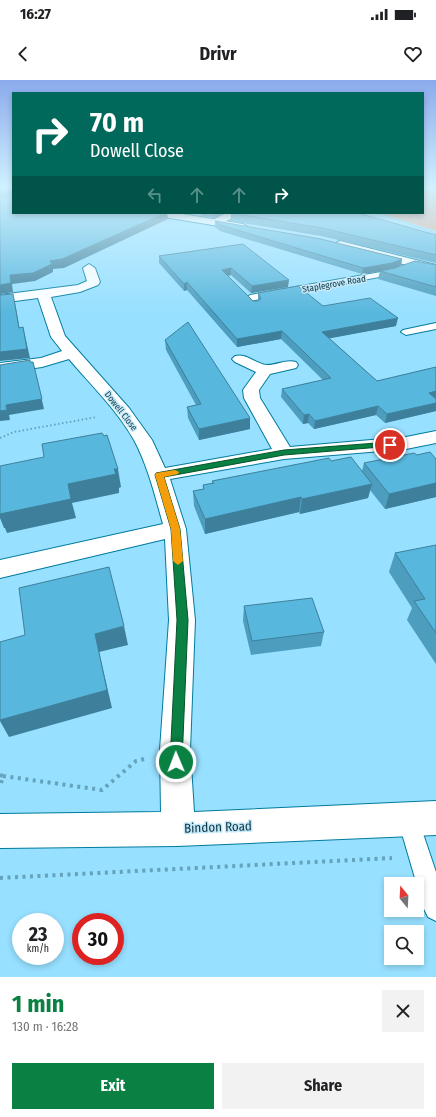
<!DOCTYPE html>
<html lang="en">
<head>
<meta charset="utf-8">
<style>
  body { margin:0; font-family:"Fira Sans Condensed",sans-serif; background:#f2f2f2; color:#202124; height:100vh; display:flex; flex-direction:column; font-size:15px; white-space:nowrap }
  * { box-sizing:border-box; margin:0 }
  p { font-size:13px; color:#757577 }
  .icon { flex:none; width:22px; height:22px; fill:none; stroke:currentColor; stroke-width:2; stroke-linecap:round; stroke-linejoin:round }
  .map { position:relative; height:897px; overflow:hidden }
  .panel { display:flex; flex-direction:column; background:#fff; flex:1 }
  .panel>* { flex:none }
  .guide { position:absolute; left:12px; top:12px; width:412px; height:122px; border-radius:0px; box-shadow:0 2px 6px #0003; background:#00695c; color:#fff; overflow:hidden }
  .needle { width:26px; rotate:342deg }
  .fabs { position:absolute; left:384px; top:797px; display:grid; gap:8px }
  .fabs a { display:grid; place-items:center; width:40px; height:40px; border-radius:0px; background:#fff; box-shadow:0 2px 6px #0003; font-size:20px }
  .speed { position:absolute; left:12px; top:833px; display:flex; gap:8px; font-size:20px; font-weight:700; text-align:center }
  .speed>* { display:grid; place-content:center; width:52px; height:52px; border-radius:50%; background:#fff; box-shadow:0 2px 6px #0003; line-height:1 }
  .speed small { font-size:10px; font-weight:400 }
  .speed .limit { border:6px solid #d22; background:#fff; color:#111 }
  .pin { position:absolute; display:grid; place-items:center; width:34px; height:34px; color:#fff; margin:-17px; border:2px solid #fff; border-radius:50%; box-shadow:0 1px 4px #0007 }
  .me { position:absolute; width:44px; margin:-22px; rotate:359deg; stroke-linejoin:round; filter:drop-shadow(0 0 3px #0008) }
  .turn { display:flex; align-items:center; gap:14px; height:84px; padding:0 12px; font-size:18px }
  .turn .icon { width:52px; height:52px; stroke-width:2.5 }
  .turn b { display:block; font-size:28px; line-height:34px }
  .lanes { display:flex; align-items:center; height:38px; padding:0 12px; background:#0003; justify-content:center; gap:20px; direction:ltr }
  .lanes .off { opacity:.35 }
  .round { display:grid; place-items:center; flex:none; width:42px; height:42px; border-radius:0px; background:#f2f2f2 }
  .summary { display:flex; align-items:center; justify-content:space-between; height:68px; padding:0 12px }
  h1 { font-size:24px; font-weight:700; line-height:30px; color:#0b8043 }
  .primary-button { display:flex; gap:8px; margin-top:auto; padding:8px 12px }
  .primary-button a { flex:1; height:46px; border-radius:0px; background:#0b8043; color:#fff; font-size:16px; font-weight:700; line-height:46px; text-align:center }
  .primary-button a+a { background:#f2f2f2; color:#202124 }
  .status { display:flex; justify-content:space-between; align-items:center; height:28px; padding:0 20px; background:#fff; direction:ltr }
  .status svg { height:11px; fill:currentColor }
  header { display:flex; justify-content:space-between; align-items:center; height:52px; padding:0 12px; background:#fff; font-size:18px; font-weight:700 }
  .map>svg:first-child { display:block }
</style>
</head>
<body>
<div class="status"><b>16:27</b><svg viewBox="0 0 49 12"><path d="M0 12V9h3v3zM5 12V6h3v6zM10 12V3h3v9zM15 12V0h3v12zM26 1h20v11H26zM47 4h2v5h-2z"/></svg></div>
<header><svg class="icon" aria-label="back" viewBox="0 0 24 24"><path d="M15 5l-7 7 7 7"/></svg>Drivr<svg class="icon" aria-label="heart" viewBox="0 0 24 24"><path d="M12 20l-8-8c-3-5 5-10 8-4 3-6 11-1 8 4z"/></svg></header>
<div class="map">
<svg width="436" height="897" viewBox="0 0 436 897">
  <rect width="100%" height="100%" fill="#97e0ff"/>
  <path fill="#e8a382" d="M423,108H436V151L380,133H423Z"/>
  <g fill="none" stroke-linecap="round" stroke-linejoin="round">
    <g stroke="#007b9e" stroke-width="2">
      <g id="lane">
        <path d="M398,189L402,191L401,193L250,221L246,218L250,215Z"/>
        <path d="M436,243V249L406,255L401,252L403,250Z"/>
        <path d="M409,729L416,733L436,792V841L428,837L424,829L398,740L402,733Z"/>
      </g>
    </g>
    <g stroke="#007b9e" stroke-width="2">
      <g id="street">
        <path d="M226,133H242L219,145H211L210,143L211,141Z"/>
        <path d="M89,184L95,188L100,202L98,205L80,212L51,217L65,256L129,328L152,360L165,388L272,369L244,318L243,310L256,292L235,282L232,279L235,276C247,273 255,284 267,285C277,285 286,279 296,282L298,285L296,288L270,294L259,310L260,318L290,367L406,357L436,351V363L406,369L284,379L170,399L186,449L195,540L190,670L194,732L436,721V755L177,766L0,768V734L161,732L160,670L169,540L165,459L0,498V480L163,444C155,416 148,386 134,360C117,330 91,305 69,279L42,287L0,293V283L41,278L62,271L51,257L38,218L0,223V215L78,205L87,201L83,188Z"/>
      </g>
    </g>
    <g stroke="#007b9e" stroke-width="2">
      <g id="primary">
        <path d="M153,133H176L243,144L248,147L243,150L158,136Z"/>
        <path d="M340,161L436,185V193L336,166L334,164Z"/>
      </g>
    </g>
    <path stroke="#65a3bc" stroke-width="1" stroke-dasharray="1 1.5" stroke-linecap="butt" d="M377,133L436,153"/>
    <path stroke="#65a3bc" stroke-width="2" stroke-dasharray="1.5 2.5" stroke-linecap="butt" d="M0,358L14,352L97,337"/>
    <g stroke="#65a3bc" stroke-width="4" stroke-dasharray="3 4.5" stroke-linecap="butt">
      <path d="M0,695L3,696L0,707"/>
      <path d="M3,696L102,710L136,681L144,679"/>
      <path d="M0,798L392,778"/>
    </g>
    <use href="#lane" fill="#fff" fill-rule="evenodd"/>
    <use href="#street" fill="#fff" fill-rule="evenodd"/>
    <use href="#primary" fill="#fff" fill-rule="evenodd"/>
  </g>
  <g fill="#4c9dbe">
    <path d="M198,133H223L214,138L202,136Z"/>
    <path d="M231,133L436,155V183L321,156L231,141Z"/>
    <path d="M215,141L402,179L401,185L393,189L436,185V216L378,199L380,191L362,194L220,151L215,147Z"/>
    <path d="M243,164L288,207L251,213L231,195L228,196L253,221H258V213L323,226L396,246L329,258L377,301L436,287V331L385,343L376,335L314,349L308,343L303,344L281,317L282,309L323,300L281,259L237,267L187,210L184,211L159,183V176Z"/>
    <path d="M165,260L250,349L199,360L188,338L187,327L196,325L166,270Z"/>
    <path d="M417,375L436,379V417L385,429L370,410L368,418L300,434L299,432L205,454L194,426L193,411L203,409V405L212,404V401L331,381L362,391L364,383Z"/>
    <path d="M436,465V584L407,540L412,528L389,492L395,473Z"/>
    <path d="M244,526L324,552L321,566L251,575L243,541Z"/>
  </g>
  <g fill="#3e809b">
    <path d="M12,109L13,116L0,118V111Z"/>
    <path d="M165,133H167L168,139L64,188L53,189V192L35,201L12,204L13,212L0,214V205L10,195L50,181Z"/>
    <path d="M214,133H223L214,138Z"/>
    <path d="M402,179L401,185L391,190L362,194L363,188Z"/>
    <path d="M231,188V195L222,197V190Z"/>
    <path d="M289,200L288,207L251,213L252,206Z"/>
    <path d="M187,202V210L184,211V204Z"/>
    <path d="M13,214L15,223L21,257L19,248Z"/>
    <path d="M398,238L396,246L321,260L322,252Z"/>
    <path d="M23,247L30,278L0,281V272Z"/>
    <path d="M282,251L281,259L237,267V259Z"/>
    <path d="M33,282L44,329L9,335L10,340L0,341V331L6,325Z"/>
    <path d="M436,311V319L429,313Z"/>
    <path d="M436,323V331L385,343L387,334Z"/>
    <path d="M378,326L376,335L314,349L315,341Z"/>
    <path d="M309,334L308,343L303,344L304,335Z"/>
    <path d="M250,338V349L199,360V349Z"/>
    <path d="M114,389H118L121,407L119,408V413L72,423L76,438L7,453L5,448H4L0,438V430L68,404Z"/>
    <path d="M436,403V417L385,429L389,414Z"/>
    <path d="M372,404L368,418L300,434L302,419Z"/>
    <path d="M301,417L299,432L205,454V439Z"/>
    <path d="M124,546L128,565L99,572L112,628L9,657L0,641V640L95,554Z"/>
  </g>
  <g fill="#58b7dd" stroke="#3e809b">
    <path d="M0,108H13V133H165L62,179L50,181L52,184L33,193L10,195L11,203L0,205V119L13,117L12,109L0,111Z"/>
    <path d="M231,133H358L436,155V175L322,148Z"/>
    <path d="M215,141L321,159L402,179L392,183L363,188L220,145Z"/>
    <path d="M243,164L289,200L252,206L231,188L222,190L253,221H257L261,219L258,213L298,206L323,226L370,218L398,238L322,252L377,301L436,287V311L429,313L436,319V323L387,334L378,326L315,341L309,334L304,335L282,309L331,298L282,251L237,259L187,202L184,204L159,176Z"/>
    <path d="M415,181L436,185V207L380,191L395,188Z"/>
    <path d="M13,214L19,248L23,247L27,269L0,272V215Z"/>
    <path d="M188,242L250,338L199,349L187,327L201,324L165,260Z"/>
    <path d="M30,280V282H33L42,319L6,325L7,330L0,331V285Z"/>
    <path d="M102,353L104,356L107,355L118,389H114L116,394L68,404L71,419L0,434V386L44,377L42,364Z"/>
    <path d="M430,372L436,379V403L389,414L364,383L414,373L417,375Z"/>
    <path d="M351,377L372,404L302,419L301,417L205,439L193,411L204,409L203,405L214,403L212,401L329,378L331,381Z"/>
    <path d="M436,465V553L414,521L425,519L395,473Z"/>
    <path d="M109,487L124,546L95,554L107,610L0,640V562L25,555L19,508Z"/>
    <path d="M312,518L324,552L252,561L244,526Z"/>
  </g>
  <linearGradient id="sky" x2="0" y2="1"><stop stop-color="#8baaec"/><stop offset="0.46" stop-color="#d0f1ff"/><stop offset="1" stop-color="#d0f1ff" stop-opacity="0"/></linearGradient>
  <rect width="436" height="233" fill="url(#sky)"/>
  <path fill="#0b8043" stroke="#07532c" d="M390,362L394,365L393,366L284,375L164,397L180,449L188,540L182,682L181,687L176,689L171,687L170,682L177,540L171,449L155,395L156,393L284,370Z"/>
  <path fill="#f59e0b" d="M175,390L179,392L178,394L164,397L180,449L183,481L178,485L173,481L171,449L155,395L156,393Z"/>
  <g text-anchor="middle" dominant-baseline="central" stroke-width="3" stroke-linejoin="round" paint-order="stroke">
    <g font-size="9" fill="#0c3645" stroke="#c5e8f7">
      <text transform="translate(334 204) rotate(-10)">Staplegrove Road</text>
      <text transform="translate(121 331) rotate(52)">Dowell Close</text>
    </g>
    <g font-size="13" fill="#0c3645" stroke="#c5e8f7">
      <text transform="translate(218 747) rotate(-2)">Bindon Road</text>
    </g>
  </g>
</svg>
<div class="fabs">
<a><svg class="needle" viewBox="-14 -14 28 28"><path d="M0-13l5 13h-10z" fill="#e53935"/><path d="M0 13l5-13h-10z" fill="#757577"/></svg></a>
<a><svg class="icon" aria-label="search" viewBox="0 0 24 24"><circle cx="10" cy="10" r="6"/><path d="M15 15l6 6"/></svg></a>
</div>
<div class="speed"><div>23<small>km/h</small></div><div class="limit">30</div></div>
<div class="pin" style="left:390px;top:365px;background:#d93025"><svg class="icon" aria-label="arrive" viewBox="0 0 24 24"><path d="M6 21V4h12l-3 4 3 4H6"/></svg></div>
<svg class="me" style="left:176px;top:682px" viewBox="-20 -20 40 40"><circle r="17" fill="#0b8043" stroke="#fff" stroke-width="3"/><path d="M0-11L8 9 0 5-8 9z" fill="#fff"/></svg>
<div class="guide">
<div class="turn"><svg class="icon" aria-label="right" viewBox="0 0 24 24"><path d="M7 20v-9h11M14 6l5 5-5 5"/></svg><div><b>70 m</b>Dowell Close</div></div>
<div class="lanes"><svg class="icon off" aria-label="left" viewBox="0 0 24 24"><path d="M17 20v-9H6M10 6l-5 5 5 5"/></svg><svg class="icon off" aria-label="ahead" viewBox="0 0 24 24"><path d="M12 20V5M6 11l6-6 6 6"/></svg><svg class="icon off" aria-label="ahead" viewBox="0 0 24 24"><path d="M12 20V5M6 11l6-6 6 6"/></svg><svg class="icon" aria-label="right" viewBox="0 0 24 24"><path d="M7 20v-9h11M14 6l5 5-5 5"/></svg></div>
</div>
</div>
<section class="panel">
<div class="summary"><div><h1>1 min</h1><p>130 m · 16:28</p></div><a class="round"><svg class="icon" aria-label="close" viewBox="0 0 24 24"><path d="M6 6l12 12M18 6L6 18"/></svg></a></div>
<div class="primary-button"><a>Exit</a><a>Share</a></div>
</section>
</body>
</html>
